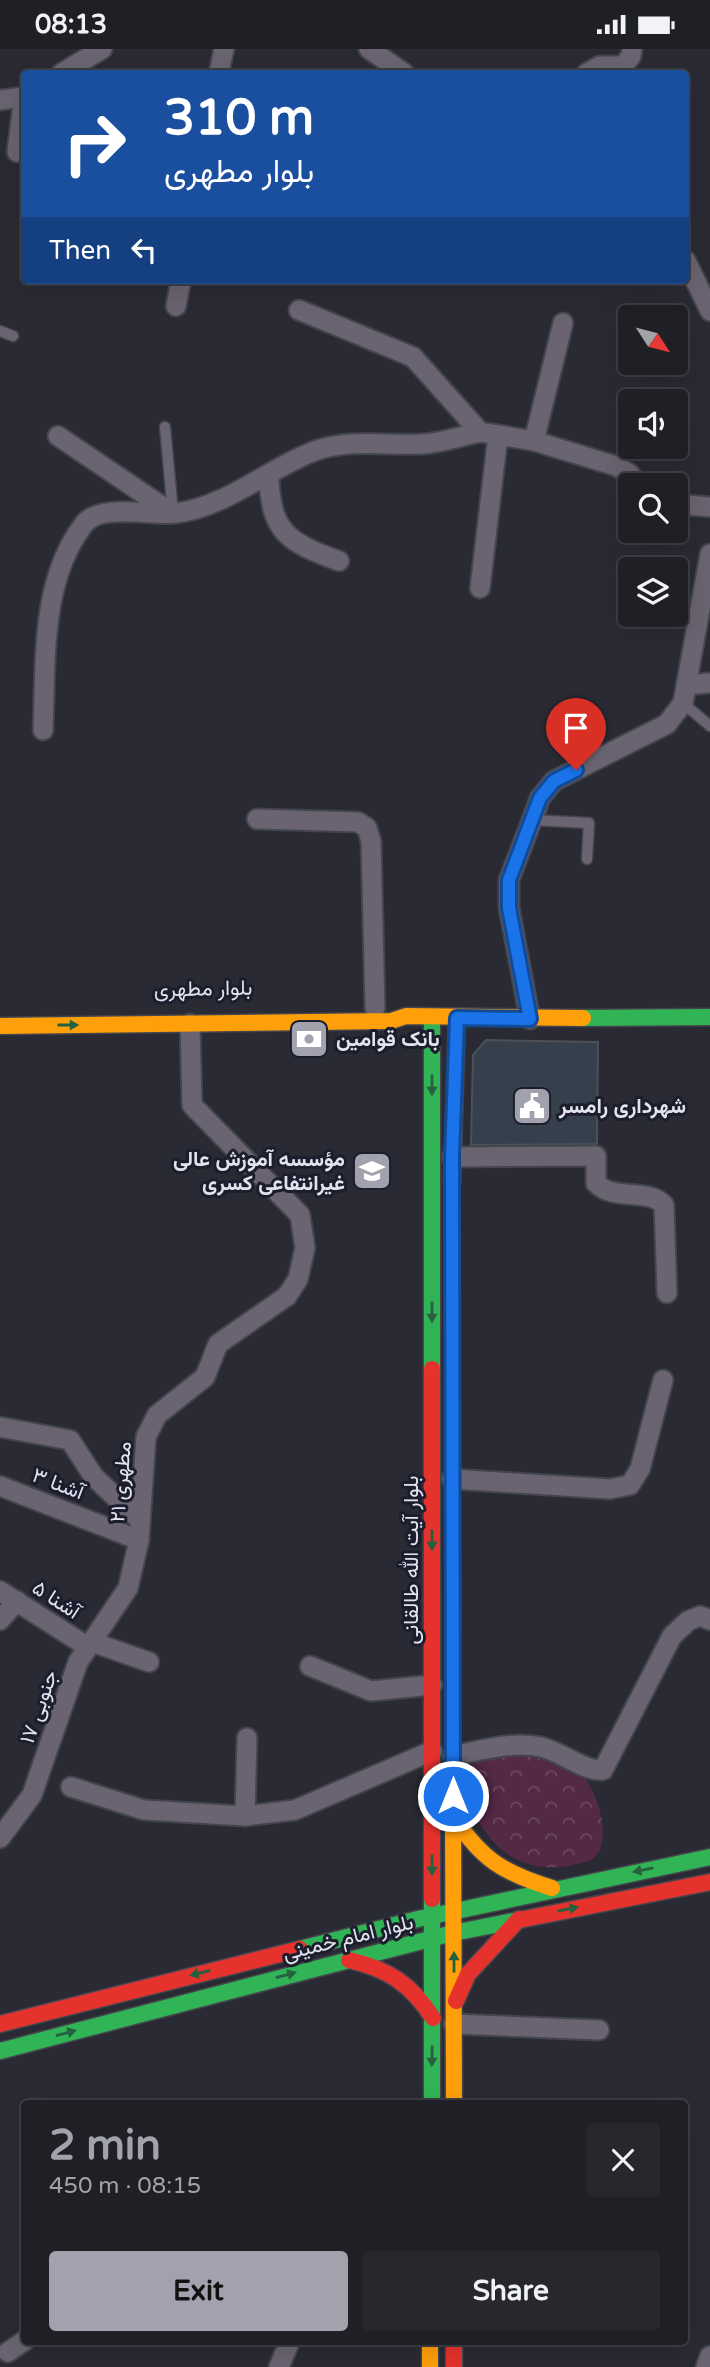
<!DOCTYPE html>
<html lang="en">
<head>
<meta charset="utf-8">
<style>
  body { margin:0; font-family:"Varela Round",Vazirmatn,sans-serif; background:#27282e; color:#f1f3f6; height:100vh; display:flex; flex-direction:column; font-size:26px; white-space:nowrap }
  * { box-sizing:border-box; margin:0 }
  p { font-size:23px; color:#a1a3a7 }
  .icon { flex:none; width:38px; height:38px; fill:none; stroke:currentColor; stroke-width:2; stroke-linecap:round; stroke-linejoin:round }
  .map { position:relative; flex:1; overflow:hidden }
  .details { position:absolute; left:21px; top:2051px; width:667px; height:245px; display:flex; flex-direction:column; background:#1f2026; border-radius:7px; box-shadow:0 7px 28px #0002,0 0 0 2px #3c3e43 }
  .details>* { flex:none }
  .banner { position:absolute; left:21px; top:21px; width:668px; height:214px; border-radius:7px; box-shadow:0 7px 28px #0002,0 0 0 2px #3c3e43; background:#1a4fa0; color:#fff; overflow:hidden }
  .needle { width:46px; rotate:126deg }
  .fabs { position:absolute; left:618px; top:256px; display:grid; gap:14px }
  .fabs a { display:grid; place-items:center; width:70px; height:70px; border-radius:7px; background:#1f2026; box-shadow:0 7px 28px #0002,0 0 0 2px #3c3e43; font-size:35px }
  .pin { position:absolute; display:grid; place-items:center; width:60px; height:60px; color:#fff; margin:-72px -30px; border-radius:50% 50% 50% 0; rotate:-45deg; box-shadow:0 0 7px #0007 }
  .pin .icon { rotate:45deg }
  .me { position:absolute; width:77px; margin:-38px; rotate:0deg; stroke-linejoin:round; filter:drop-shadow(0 0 5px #0008) }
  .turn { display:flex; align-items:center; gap:24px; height:147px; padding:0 28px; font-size:32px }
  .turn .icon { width:91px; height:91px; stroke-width:2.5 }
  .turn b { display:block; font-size:49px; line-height:60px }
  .then { display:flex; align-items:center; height:66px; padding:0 28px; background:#0003; gap:14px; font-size:26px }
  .round { display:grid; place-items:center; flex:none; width:74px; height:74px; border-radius:7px; background:#27282e }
  .overview { display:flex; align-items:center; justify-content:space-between; height:119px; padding:0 28px }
  h1 { font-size:42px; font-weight:800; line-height:52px; color:#a1a2ad }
  .cta { display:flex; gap:14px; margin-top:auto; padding:14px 28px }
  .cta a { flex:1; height:80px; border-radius:7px; background:#a1a2ad; color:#111; font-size:28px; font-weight:800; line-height:80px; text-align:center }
  .cta a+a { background:#27282e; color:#f1f3f6 }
  .status { display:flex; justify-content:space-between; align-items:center; height:49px; padding:0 35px; background:#1f2026; direction:ltr }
  .status svg { height:19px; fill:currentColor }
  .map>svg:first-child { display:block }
</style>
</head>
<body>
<div class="status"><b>08:13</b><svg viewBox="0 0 49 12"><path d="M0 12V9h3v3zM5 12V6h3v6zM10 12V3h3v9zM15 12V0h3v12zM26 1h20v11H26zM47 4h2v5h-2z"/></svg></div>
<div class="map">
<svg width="710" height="2318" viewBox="0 0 710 2318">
  <defs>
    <pattern id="forest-crowns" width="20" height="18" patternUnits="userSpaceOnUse" patternTransform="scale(1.75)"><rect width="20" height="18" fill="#532946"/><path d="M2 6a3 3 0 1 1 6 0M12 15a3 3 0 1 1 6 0" fill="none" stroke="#6b4861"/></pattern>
  </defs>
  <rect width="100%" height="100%" fill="#292a33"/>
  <path fill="url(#forest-crowns)" d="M525,1700C540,1706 567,1711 579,1722C596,1738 615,1791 593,1810C588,1813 579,1814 573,1816C538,1824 505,1812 485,1782C471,1763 462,1742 468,1718L488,1706Z"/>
  <path fill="#36404d" stroke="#4d5057" stroke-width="2" d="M486,991L598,993L597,1095L471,1096L473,1006Z"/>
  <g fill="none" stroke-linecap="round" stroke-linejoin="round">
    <g stroke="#44454c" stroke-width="13">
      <g id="lane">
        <path d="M0,282L13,287"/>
        <path d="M165,378L173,464"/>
        <path d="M683,654L710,677"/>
        <path d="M532,771L589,774L587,810"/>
      </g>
    </g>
    <g stroke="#44454c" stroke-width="23">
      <g id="street">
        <path d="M369,0L404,24"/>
        <path d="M62,24L102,0"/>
        <path d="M219,24L224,0"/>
        <path d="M587,24L600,17H623L631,7L632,0"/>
        <path d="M0,51L24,48"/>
        <path d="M17,103L24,48"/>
        <path d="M686,212L710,262"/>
        <path d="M176,257L181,231"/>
        <path d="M299,261L413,308L480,383L534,392L616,417L630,425L638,436"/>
        <path d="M58,387L172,464"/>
        <path d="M534,392L563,274"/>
        <path d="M269,425C270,484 288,493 339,512"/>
        <path d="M676,455L710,458"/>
        <path d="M480,539L498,386"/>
        <path d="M686,636L710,634"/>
        <path d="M43,681C46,613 40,532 84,475C100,454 152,467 176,464C225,458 267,421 312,403C348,389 385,397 423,395C442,394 462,387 480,383"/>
        <path d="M257,770L358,773L367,779L371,792L375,959"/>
        <path d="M530,970L509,859V831L532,771L540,749L554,732L667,675L683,654L710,505"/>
        <path d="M452,1108L596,1107V1134C614,1153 647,1138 664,1156L667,1244"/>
        <path d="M0,1378L70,1391L94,1428L140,1471"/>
        <path d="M452,1430L610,1440L630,1436L640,1420L663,1331"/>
        <path d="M0,1437L139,1491"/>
        <path d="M0,1542L88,1598"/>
        <path d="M0,1571L17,1552"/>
        <path d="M92,1593L149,1613"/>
        <path d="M310,1617L371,1642L432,1636"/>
        <path d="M453,1707C482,1701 512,1692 541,1698C562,1703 585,1723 603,1721L672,1587L688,1572L700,1567L710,1571"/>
        <path d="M71,1738L144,1761L245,1767L295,1761L432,1702"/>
        <path d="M245,1767L247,1689"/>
        <path d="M0,1789L32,1746L78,1613L128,1539L139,1491L146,1388L157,1366L205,1328L218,1295L287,1247L298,1230L305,1199L300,1166L192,1056L190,975"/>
        <path d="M454,1975L599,1981"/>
        <path d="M8,2303L24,2292"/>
        <path d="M279,2318L290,2292"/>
        <path d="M706,2318L710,2307"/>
      </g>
    </g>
    <g stroke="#44454c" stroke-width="19">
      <g id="fast">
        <path d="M432,968V1320"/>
        <path d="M583,969L710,968"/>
        <path d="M432,1850V2054"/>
        <path d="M300,1900L418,1870L710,1808"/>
        <path d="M0,2002L453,1884L519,1871"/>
      </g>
    </g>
    <g stroke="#44454c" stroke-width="19">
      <g id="slow">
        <path d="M0,977L391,972L406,967L583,969"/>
        <path d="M452,1134L457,969"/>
        <path d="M453,1754L454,2054"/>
        <path d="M453,1767C481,1810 503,1824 552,1839"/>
        <path d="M430,2292V2318"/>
      </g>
    </g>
    <g stroke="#44454c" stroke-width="19">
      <g id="jam">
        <path d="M432,1320V1850"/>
        <path d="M519,1871L710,1833"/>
        <path d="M349,1911C388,1920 411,1935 433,1969"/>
        <path d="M456,1952L468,1925L519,1870"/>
        <path d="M0,1975L300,1900"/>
        <path d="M454,2292V2318"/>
      </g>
    </g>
    <use href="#lane" stroke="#6a6371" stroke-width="10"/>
    <use href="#street" stroke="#6a6371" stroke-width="19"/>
    <use href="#fast" stroke="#30b455" stroke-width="16"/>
    <use href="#slow" stroke="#ff9f0a" stroke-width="16"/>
    <use href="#jam" stroke="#e5322d" stroke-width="16"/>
  </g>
  <defs><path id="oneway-solid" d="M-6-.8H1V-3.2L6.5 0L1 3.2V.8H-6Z" transform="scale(1.75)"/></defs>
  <g fill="#25613f">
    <use href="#oneway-solid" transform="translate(68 976)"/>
    <use href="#oneway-solid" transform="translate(432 1036) rotate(90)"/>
    <use href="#oneway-solid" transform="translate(432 1263) rotate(90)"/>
    <use href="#oneway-solid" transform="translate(432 1491) rotate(90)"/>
    <use href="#oneway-solid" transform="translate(432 1816) rotate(90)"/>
    <use href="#oneway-solid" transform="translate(643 1821) rotate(169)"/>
    <use href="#oneway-solid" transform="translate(568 1860) rotate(-11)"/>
    <use href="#oneway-solid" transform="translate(454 1913) rotate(-90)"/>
    <use href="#oneway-solid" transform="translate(200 1924) rotate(166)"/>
    <use href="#oneway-solid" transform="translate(286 1926) rotate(-15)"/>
    <use href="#oneway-solid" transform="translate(66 1984) rotate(-15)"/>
    <use href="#oneway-solid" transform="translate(432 2007) rotate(91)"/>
  </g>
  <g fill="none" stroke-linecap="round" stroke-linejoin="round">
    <g stroke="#114b97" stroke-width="18">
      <path id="route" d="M453,1747L452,1108L457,969L530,970L509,859V831L540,749L554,732L576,721"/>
    </g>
    <use href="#route" stroke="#1a73e8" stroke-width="12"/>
  </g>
  <defs>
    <g id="bank-square" transform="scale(2.0125)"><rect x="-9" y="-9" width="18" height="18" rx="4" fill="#a1a2ad" stroke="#1c1d2d"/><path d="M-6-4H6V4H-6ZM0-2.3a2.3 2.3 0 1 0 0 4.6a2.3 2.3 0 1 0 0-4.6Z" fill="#fff"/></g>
    <g id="civic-square" transform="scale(2.0125)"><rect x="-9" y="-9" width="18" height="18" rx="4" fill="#a1a2ad" stroke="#1c1d2d"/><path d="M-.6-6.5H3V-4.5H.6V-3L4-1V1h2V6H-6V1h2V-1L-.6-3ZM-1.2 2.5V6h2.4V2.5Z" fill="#fff"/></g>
    <g id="university-square" transform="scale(2.0125)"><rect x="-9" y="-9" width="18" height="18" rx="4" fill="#a1a2ad" stroke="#1c1d2d"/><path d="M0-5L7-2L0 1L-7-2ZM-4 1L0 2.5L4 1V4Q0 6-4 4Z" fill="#fff"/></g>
  </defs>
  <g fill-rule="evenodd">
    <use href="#bank-square" x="309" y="990"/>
    <use href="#civic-square" x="532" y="1057"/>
    <use href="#university-square" x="372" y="1122"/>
  </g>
  <g text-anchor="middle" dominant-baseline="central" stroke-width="6" stroke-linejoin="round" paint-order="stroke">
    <g font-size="21" fill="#e2e3ef" stroke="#1c1d2d">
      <text transform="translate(203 940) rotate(-1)">بلوار مطهری</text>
      <text transform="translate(121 1433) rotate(-85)">مطهری ۲۱</text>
      <text transform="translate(58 1435) rotate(21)">آشنا ۳</text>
      <text transform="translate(411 1511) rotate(-90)">بلوار آیت الله طالقانی</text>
      <text transform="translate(56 1551) rotate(33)">آشنا ۵</text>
      <text transform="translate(39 1658) rotate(-71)">جنوبی ۱۷</text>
      <text transform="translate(348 1889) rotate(-14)">بلوار امام خمینی</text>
    </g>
    <g font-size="21" font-weight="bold" fill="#e2e3ef" stroke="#1c1d2d" text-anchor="start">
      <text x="336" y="990">بانک قوامین</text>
      <text x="559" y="1057">شهرداری رامسر</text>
      <text x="345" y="1110" text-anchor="end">مؤسسه آموزش عالی<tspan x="345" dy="24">غیرانتفاعی کسری</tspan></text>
    </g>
  </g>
</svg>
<div class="fabs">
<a><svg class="needle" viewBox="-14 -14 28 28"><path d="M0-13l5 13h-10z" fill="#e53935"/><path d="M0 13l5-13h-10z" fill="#a1a3a7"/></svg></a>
<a><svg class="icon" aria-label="sound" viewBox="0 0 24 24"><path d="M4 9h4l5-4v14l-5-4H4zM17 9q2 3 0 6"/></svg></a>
<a><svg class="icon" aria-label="search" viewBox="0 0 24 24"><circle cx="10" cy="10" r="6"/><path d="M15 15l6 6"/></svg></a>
<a><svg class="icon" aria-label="layers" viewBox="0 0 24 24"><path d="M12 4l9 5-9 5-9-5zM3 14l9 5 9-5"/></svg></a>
</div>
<div class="pin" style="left:576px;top:721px;background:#d93025"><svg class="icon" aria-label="arrive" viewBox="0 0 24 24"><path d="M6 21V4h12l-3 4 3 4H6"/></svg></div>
<svg class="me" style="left:453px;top:1747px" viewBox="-20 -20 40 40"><circle r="17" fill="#1a73e8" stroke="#fff" stroke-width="3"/><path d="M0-11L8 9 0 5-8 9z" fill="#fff"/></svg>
<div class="banner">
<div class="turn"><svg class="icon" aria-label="right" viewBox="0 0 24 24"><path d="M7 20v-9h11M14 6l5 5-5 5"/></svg><div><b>310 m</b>بلوار مطهری</div></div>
<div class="then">Then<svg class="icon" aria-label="left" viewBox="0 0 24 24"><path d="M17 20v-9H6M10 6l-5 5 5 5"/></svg></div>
</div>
<section class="details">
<div class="overview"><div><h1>2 min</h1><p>450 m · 08:15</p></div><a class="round"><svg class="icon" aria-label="close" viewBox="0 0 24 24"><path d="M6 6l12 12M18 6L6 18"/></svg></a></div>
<div class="cta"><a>Exit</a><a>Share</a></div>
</section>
</div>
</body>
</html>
